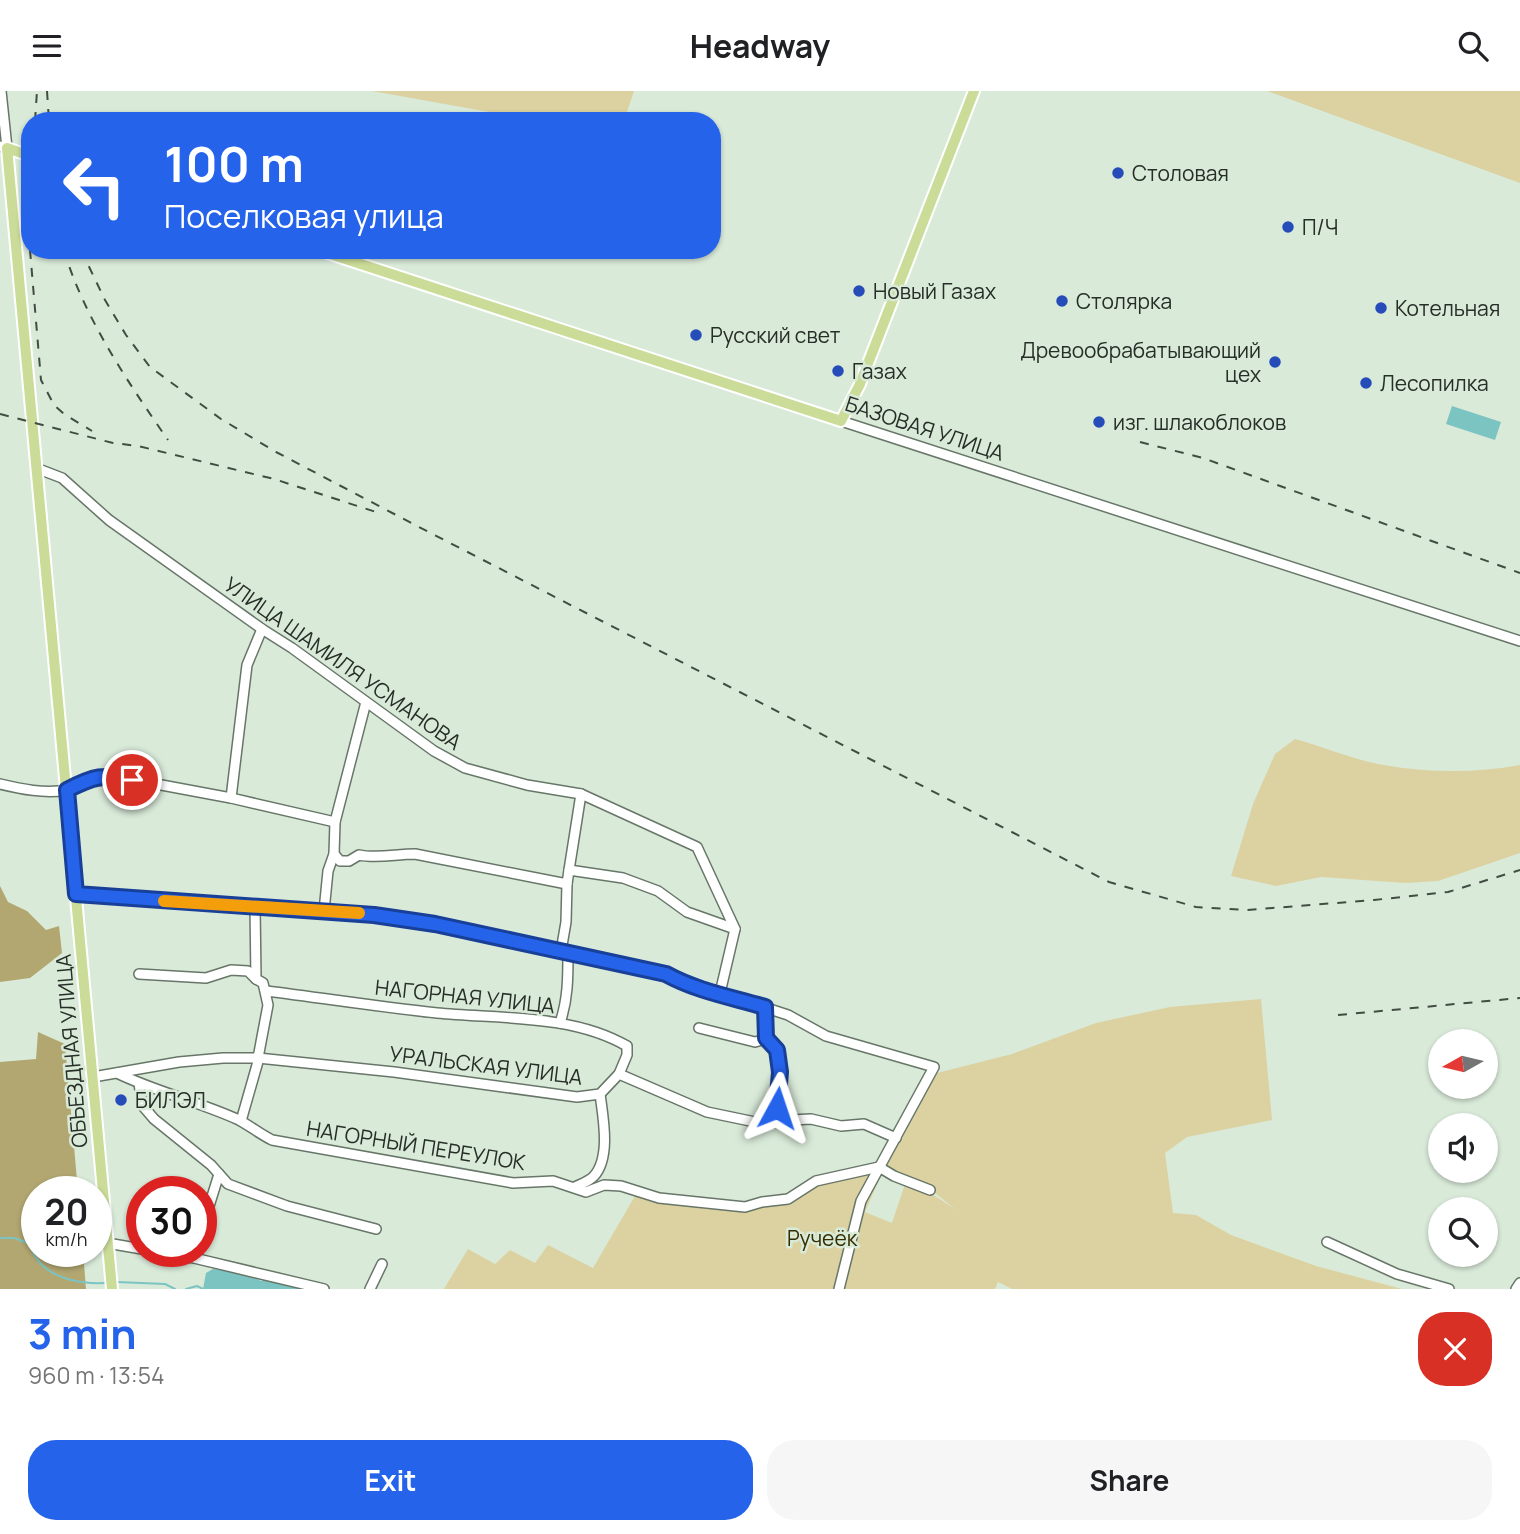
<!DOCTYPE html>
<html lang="en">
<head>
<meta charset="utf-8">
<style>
  body { margin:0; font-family:Manrope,sans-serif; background:#f6f6f6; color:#202124; height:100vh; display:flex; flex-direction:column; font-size:26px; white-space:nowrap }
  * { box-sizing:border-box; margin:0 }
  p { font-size:23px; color:#757577 }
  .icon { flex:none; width:38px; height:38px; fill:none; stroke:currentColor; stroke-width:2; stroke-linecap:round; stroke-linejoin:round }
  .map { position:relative; height:1198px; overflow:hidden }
  .sheet { display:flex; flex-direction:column; background:#fff; flex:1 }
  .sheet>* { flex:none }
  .guide { position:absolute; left:21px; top:21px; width:700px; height:147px; border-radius:28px; box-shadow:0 2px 5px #0004; background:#2563eb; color:#fff; overflow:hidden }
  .needle { width:46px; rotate:262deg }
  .controls { position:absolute; left:1428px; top:938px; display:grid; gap:14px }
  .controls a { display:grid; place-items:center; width:70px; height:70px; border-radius:50%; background:#fff; box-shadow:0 2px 5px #0004; font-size:35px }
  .speed { position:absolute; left:21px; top:1085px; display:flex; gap:14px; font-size:35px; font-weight:700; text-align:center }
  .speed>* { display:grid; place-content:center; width:91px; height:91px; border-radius:50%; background:#fff; box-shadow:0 2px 5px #0004; line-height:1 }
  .speed small { font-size:18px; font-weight:400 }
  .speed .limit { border:10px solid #d22; background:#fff; color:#111 }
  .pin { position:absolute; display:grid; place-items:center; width:60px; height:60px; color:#fff; margin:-30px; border:4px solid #fff; border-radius:50%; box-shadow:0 2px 7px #0007 }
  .me { position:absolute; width:77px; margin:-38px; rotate:5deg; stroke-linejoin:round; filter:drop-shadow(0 0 5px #0008) }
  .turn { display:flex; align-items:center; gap:24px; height:147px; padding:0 28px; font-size:32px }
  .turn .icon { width:91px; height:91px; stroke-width:2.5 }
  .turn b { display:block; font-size:49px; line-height:60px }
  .round { display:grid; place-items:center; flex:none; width:74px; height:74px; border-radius:28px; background:#f6f6f6 }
  .summary { display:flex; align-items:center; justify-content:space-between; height:119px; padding:0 28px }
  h1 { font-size:42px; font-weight:700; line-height:52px; color:#2563eb }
  .primary-button { display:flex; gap:14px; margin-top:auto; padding:14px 28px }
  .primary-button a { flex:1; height:80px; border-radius:28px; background:#2563eb; color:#fff; font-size:28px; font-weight:700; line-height:80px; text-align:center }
  .primary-button a+a { background:#f6f6f6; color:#202124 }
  header { display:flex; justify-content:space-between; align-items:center; height:91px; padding:0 28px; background:#fff; font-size:32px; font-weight:700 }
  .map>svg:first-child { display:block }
</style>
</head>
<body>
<header><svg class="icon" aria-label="menu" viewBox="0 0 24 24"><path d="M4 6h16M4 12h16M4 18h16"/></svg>Headway<svg class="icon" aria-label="search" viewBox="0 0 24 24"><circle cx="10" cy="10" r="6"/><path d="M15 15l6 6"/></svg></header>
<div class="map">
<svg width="1520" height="1198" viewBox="0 0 1520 1198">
  <rect width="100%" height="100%" fill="#d9ead9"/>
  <g fill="#dcd2a1">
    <path d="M372,0H634L624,30H539Z"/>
    <path d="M1267,0H1520V92Z"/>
    <path d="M1295,648C1324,656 1354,669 1384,674C1429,682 1476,682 1520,674V762L1438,790L1405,792L1321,786L1276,795L1231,785L1253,713L1275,663Z"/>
    <path d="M1261,908L1272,1029L1187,1046L1165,1062L1173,1122L1196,1124L1231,1144L1316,1175L1402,1198H1012L998,1191L995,1198H444L468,1158L495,1173L510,1159L535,1172L548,1154L593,1177L635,1105L745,1117L789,1109L817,1090L874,1079L882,1082L865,1121L892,1132L905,1093L929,1101L955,1118L930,1098L896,1084L885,1073L937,982L1012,963L1096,932L1170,916Z"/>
  </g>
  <g fill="#b2a771">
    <path d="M0,795L8,811L27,820L46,839L59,835L62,862L30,887L0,891Z"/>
    <path d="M38,941L65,953L78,1101H37V1160H83L86,1198H0V971L36,968Z"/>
  </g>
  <g fill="#7bc4c2">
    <path d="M1452,315L1501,331L1495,349L1446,333Z"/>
    <path d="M213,1178L242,1180L261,1190L268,1187L292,1196L303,1195L304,1198H203L206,1182Z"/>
  </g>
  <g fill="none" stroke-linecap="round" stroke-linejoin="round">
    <g stroke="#7bc4c2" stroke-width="2">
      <path d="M0,1147H14L28,1152C32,1158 35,1166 40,1172C56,1189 83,1193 105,1192"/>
      <path d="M117,1191L165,1193L175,1198"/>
      <path d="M186,1198L197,1195L203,1198"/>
    </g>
    <g stroke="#677668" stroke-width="12">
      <g id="minor">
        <path d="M0,55L7,57L1,0"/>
        <path d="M841,330L1520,550"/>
        <path d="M36,377L62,387L109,429L262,538L292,557L434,660L465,677L527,694L581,703L697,756L735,838L720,902"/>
        <path d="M0,693C21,698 45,703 66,699C81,696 90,687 108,684L231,707L335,731"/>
        <path d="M231,707L247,574L262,538"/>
        <path d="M334,763L340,770H349L359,764C377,768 396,763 415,763L567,793L569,779L623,787L658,800L687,821L735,838"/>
        <path d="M569,779L581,703"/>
        <path d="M76,803L374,823L435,833L666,883L700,899L720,902L788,924L826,945L934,976L861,1110L839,1198"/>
        <path d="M255,815L256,888L263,892L268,914L258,967"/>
        <path d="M324,820L328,780L334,763L335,731L366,611"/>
        <path d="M561,860L566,831L567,793"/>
        <path d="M139,883L206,887L231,879L248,880L256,888"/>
        <path d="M266,900C323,907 380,916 437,922C499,928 572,923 627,955V964L619,983"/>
        <path d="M765,916L766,948C788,970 780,1003 774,1032"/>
        <path d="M560,932C568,908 568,887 568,861"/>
        <path d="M699,937L755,951L766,948"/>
        <path d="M117,982C156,1001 200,1011 239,1029C250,1035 260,1043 272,1049L513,1092L553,1090L586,1101L604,1094L621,1095L659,1107L745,1116L762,1111L788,1108L816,1090L879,1076L894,1085L930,1099"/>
        <path d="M93,986L179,971L223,967H258L394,981L577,1006L600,1003L619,983L707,1021L755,1031L811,1028L841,1035L864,1033L896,1047"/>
        <path d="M139,992L142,1014L154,1028L211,1074L228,1093L287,1115L376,1138"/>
        <path d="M241,1030L259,967"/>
        <path d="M575,1096C581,1093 590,1090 594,1085C611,1066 603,1026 600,1003"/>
        <path d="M201,1141L219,1083"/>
        <path d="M1327,1151L1397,1183L1449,1198"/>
        <path d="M107,1152L142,1158"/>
        <path d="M153,1160L194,1167L324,1198"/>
        <path d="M370,1198L382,1173"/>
        <path d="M1516,1198L1520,1192"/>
      </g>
    </g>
    <g stroke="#fff" stroke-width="14">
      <g id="major">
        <path d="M30,65L7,57L112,1198"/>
        <path d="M318,159L841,330L860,293L974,0"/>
      </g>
    </g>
    <use href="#minor" stroke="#fff" stroke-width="9"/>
    <use href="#major" stroke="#cadc98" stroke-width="10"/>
    <g stroke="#434c43" stroke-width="2" stroke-dasharray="9 9" stroke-linecap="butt">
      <path d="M47,0L49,30"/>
      <path d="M35,30L37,0"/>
      <path d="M30,87L26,110L30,156"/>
      <path d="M30,159L41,289L54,314L64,323L92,340"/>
      <path d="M64,159C83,225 129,293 168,349"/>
      <path d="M81,159L105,209L126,244L150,276L221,328L276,361L419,436L1109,791L1196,816L1247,819L1374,809L1448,801L1520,779"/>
      <path d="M0,323L113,352L138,355L274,388L379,422"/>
      <path d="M1140,351L1203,367L1520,482"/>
      <path d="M1338,924L1520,907"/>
    </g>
  </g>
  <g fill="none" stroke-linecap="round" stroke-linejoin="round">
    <g stroke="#184099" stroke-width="18">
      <path id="route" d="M132,689C103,683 94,685 67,699L76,803L374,824L435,833L666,883C697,900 731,906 765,916L766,947L777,959L780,981L777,1017"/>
    </g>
    <use href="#route" stroke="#2563eb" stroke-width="12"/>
    <path stroke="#f59e0b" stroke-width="12" d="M164,810L359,822"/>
  </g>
  <g fill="#264cba" stroke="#d9ead9" stroke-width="2.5">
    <circle cx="1118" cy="82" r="7"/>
    <circle cx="1288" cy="136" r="7"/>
    <circle cx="859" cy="200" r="7"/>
    <circle cx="1062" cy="210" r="7"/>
    <circle cx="1381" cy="217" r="7"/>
    <circle cx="696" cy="244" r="7"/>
    <circle cx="1275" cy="271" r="7"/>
    <circle cx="838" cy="280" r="7"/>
    <circle cx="1366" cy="292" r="7"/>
    <circle cx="1099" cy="331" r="7"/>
    <circle cx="121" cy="1009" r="7"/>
  </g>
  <g text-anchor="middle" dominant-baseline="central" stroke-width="5" stroke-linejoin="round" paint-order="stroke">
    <g font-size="21" fill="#272e27" stroke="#d9ead9" text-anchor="start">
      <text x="1132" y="82">Столовая</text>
      <text x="1302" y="136">П/Ч</text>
      <text x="873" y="200">Новый Газах</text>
      <text x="1076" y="210">Столярка</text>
      <text x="1395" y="217">Котельная</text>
      <text x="710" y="244">Русский свет</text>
      <text x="1261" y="259" text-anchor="end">Древообрабатывающий<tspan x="1261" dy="24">цех</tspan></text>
      <text x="852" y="280">Газах</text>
      <text x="1380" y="292">Лесопилка</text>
      <text x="1113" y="331">изг. шлакоблоков</text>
      <text x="135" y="1009">БИЛЭЛ</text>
    </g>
    <g font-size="21" fill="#272e27" stroke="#d9ead9">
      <text transform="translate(925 337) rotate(18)">БАЗОВАЯ УЛИЦА</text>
      <text transform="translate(343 572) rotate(35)">УЛИЦА ШАМИЛЯ УСМАНОВА</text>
      <text transform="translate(465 905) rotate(6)">НАГОРНАЯ УЛИЦА</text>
      <text transform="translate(71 960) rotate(-95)">ОБЪЕЗДНАЯ УЛИЦА</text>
      <text transform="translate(486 974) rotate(7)">УРАЛЬСКАЯ УЛИЦА</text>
      <text transform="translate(416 1054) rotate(9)">НАГОРНЫЙ ПЕРЕУЛОК</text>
    </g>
    <g font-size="21" fill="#352d00" stroke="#d9ead9">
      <text x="822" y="1147">Ручеёк</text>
    </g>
  </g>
</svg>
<div class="controls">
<a><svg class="needle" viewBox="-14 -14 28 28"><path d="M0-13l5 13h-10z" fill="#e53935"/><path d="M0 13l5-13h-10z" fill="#757577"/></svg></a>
<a><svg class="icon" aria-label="sound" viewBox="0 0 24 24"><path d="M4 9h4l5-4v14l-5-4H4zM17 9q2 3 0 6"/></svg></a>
<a><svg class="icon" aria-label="search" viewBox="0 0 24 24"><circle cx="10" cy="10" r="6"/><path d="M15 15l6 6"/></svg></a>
</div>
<div class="speed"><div>20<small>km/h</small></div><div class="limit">30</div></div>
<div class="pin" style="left:132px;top:689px;background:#d93025"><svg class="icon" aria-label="arrive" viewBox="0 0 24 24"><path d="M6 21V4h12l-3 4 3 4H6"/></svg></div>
<svg class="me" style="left:777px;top:1017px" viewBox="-20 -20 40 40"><path d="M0-17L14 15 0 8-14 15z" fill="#2563eb" stroke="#fff" stroke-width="4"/></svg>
<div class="guide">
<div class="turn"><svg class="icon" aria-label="left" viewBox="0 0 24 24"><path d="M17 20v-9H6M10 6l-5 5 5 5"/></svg><div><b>100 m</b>Поселковая улица</div></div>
</div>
</div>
<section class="sheet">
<div class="summary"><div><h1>3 min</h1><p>960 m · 13:54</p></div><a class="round" style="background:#d93025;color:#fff"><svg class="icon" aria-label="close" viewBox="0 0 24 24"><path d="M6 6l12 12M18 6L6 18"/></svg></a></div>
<div class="primary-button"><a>Exit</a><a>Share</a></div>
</section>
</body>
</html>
